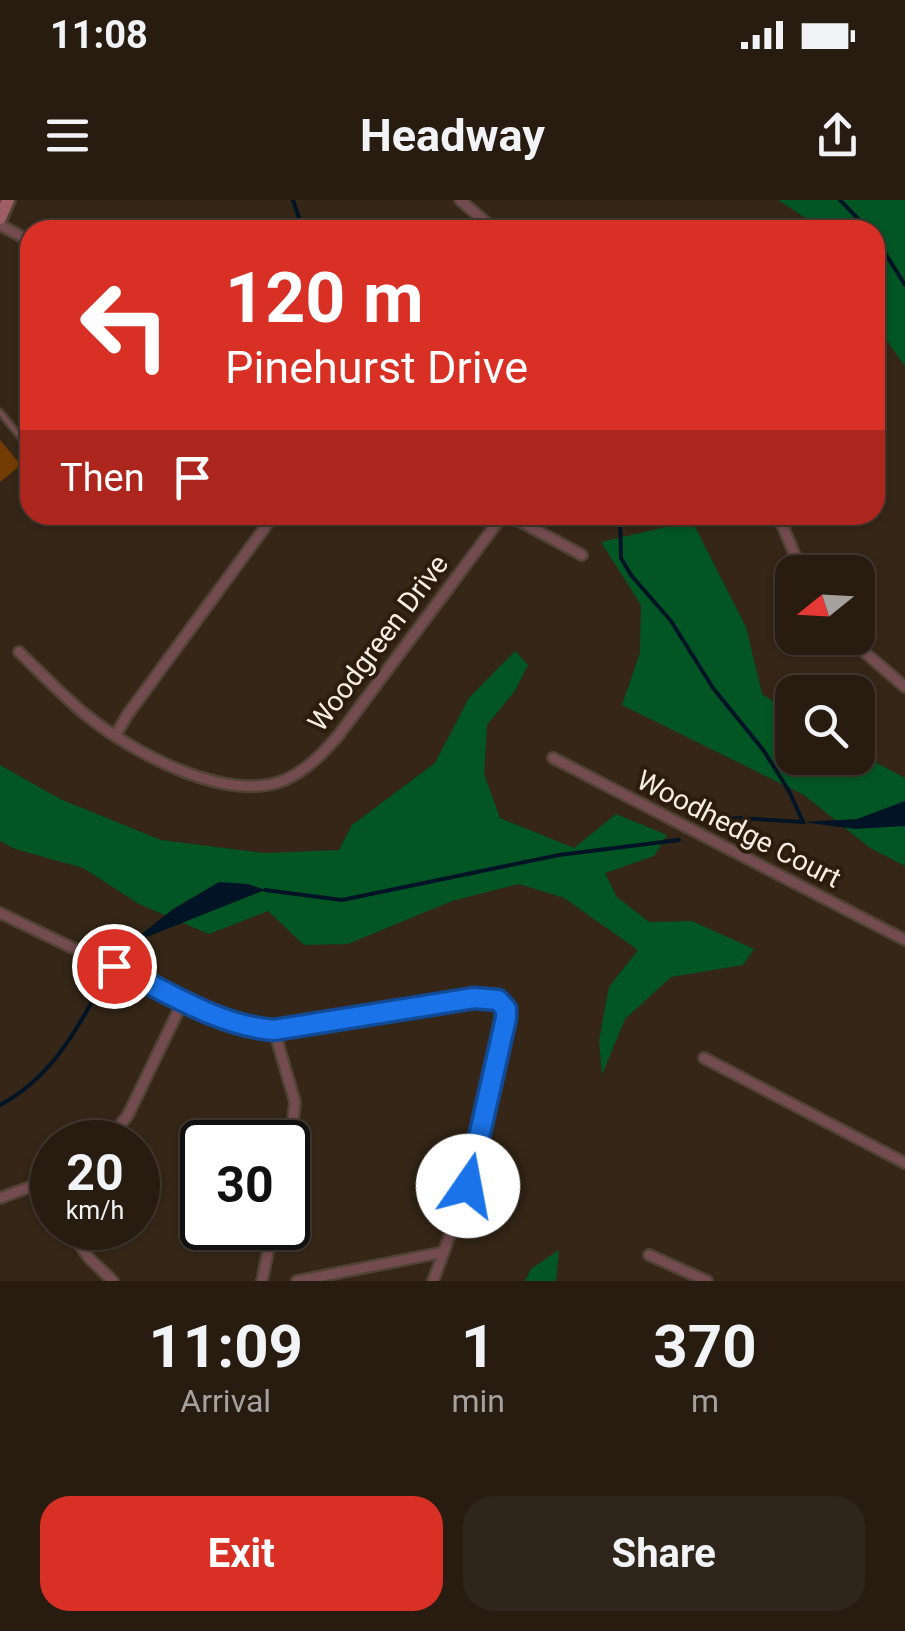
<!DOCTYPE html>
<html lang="en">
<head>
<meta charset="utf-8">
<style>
  body { margin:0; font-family:Roboto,sans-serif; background:#30251a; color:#f1f3f6; height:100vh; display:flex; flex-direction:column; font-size:38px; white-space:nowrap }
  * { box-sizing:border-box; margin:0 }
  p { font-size:32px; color:#a5a19f }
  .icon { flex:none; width:55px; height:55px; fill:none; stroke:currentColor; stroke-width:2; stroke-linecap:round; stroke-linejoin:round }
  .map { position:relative; height:1081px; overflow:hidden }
  .panel { display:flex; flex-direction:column; background:#281c11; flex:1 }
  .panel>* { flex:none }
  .guide { position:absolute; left:20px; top:20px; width:865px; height:305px; border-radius:30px; box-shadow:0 2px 8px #0004,0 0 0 2px #443a31; background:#d93025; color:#fff; overflow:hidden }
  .needle { width:65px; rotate:252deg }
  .buttons { position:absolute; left:775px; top:355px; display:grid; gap:20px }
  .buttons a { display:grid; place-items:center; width:100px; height:100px; border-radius:20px; background:#281c11; box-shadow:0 2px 8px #0004,0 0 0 2px #443a31; font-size:50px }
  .speed { position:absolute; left:30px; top:920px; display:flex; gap:20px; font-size:50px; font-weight:700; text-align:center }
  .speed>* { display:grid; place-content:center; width:130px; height:130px; border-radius:50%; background:#281c11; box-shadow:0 2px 8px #0004,0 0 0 2px #443a31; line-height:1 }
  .speed small { font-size:25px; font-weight:400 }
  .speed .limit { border:5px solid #111; border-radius:15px; background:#fff; color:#111 }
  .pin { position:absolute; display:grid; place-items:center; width:85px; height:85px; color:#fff; margin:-42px; border:5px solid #fff; border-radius:50%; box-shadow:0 2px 10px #0007 }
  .me { position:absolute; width:110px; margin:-55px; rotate:12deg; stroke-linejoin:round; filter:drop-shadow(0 0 8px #0008) }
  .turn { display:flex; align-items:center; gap:35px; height:210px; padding:0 40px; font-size:45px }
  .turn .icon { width:130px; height:130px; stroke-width:2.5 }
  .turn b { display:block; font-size:70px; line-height:85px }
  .then { display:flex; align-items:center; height:95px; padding:0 40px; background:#0003; gap:20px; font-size:38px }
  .eta { display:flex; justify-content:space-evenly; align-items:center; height:170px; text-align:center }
  .eta b { font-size:60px; font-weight:700; line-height:70px }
  .cta { display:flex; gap:20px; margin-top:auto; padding:20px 40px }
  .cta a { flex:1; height:115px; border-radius:30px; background:#d93025; color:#fff; font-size:40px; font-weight:700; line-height:115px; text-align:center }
  .cta a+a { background:#30251a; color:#f1f3f6 }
  .status { display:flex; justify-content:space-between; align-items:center; height:70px; padding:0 50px; background:#281c11; direction:ltr }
  .status svg { height:28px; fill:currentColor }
  header { display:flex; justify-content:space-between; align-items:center; height:130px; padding:0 40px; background:#281c11; font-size:45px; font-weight:700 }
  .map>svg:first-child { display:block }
</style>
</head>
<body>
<div class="status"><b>11:08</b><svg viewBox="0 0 49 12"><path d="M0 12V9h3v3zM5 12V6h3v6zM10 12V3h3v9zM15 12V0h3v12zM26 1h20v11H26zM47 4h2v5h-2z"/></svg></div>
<header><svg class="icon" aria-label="menu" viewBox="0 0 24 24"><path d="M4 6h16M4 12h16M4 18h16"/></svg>Headway<svg class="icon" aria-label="share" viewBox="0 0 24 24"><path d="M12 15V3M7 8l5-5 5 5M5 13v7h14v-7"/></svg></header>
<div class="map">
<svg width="905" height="1081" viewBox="0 0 905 1081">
  <rect width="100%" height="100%" fill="#352617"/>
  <g fill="#025624">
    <path d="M778,0H905V166L875,124V30H824Z"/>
    <path d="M692,321L746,427L762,494L792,514V558H858V553L905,578V666L870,648L804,595L622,505L640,453L641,405L601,342Z"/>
    <path d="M515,451L528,465L515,491L487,525L484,574L500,618L574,648L616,614L667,635L654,656L605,673L617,697L649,722L692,721L754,749L743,765L671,777L625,819L602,875L599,840L609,787L638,750L564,698L519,684L452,701L348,744L304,745L268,711L209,734L139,704L83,668L15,649L0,641V565L60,599L161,640L265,653L339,650L352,625L435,563L469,498Z"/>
    <path d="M559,1050L556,1081H525L531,1069Z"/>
  </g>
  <g fill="#001425">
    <path d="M905,601V626L855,629L803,622L857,619Z"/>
    <path d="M219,682L248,684L265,690L129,744L173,709Z"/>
  </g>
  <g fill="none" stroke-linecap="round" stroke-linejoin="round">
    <g stroke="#001425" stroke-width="4">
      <path d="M293,0L303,30"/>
      <path d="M840,0L869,30"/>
      <path d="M875,37L905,85"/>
      <path d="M620,315L621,358L631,375L671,421L713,488L764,551L789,591L803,622"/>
      <path d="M701,621L740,618L803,622"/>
      <path d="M265,690L342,700L559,655L679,640"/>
      <path d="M120,753L129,744"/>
      <path d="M0,905C53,877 79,826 107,775"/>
    </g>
  </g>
  <path fill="#723c04" d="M0,240L21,265L0,282Z"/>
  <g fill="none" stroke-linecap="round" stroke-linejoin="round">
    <g stroke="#504234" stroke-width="9">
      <path id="lane" d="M0,212L30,249"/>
    </g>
    <g stroke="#504234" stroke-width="14">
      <g id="street">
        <path d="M460,0L495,30"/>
        <path d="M0,25L30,41"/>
        <path d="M508,315L582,355"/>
        <path d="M778,315L802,372"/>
        <path d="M848,438L905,487"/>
        <path d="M19,452C41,473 63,496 86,515C132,552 226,604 285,580C307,570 322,554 338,536L503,315"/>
        <path d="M115,536L128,514L274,315"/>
        <path d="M553,558L905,740"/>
        <path d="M0,713L183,801L249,827L274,830L474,798H491L503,804L506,818L468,986L433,1081"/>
        <path d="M274,830L295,902L288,965"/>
        <path d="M704,858L905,963"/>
        <path d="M107,942L128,915L183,801"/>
        <path d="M41,985L52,1004"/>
        <path d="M0,998L52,979"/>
        <path d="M68,1028L89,1058L113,1081"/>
        <path d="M649,1055L707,1081"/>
        <path d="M262,1081L273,1028"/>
        <path d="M297,1081L444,1052"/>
      </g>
    </g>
    <g stroke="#504234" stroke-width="18">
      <path id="secondary" d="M0,18L8,0"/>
    </g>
    <use href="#lane" stroke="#744c50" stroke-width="4"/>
    <use href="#street" stroke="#744c50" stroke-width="9"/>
    <use href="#secondary" stroke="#9e5e66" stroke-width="12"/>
  </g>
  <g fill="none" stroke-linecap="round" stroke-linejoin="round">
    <g stroke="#114b97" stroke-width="25">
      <path id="route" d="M114,766C165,790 217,826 274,830L474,798L498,800L506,809V818L468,986"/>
    </g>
    <use href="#route" stroke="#1a73e8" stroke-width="18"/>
  </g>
  <g text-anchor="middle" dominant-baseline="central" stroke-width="8" stroke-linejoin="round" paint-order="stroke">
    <g font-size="28" fill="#f8ede4" stroke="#2b1c0d">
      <text transform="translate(378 443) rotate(-53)">Woodgreen Drive</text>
      <text transform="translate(739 629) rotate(27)">Woodhedge Court</text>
    </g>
  </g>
</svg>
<div class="buttons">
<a><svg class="needle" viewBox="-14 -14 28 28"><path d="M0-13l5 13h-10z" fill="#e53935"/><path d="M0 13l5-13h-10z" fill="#a5a19f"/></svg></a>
<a><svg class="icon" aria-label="search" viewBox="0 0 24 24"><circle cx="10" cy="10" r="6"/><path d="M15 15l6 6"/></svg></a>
</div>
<div class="speed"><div>20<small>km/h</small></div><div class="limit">30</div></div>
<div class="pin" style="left:114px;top:766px;background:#d93025"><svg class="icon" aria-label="arrive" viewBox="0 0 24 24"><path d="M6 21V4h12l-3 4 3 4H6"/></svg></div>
<svg class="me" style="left:468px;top:986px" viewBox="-20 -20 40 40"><circle r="19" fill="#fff"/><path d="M0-13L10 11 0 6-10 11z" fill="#1a73e8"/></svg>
<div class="guide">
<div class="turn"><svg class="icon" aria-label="left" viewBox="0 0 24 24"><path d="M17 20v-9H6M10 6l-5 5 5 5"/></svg><div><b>120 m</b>Pinehurst Drive</div></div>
<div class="then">Then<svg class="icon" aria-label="arrive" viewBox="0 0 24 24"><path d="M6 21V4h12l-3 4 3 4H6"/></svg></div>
</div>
</div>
<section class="panel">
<div class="eta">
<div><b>11:09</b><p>Arrival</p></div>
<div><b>1</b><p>min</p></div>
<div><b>370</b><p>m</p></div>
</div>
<div class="cta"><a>Exit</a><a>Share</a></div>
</section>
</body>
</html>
